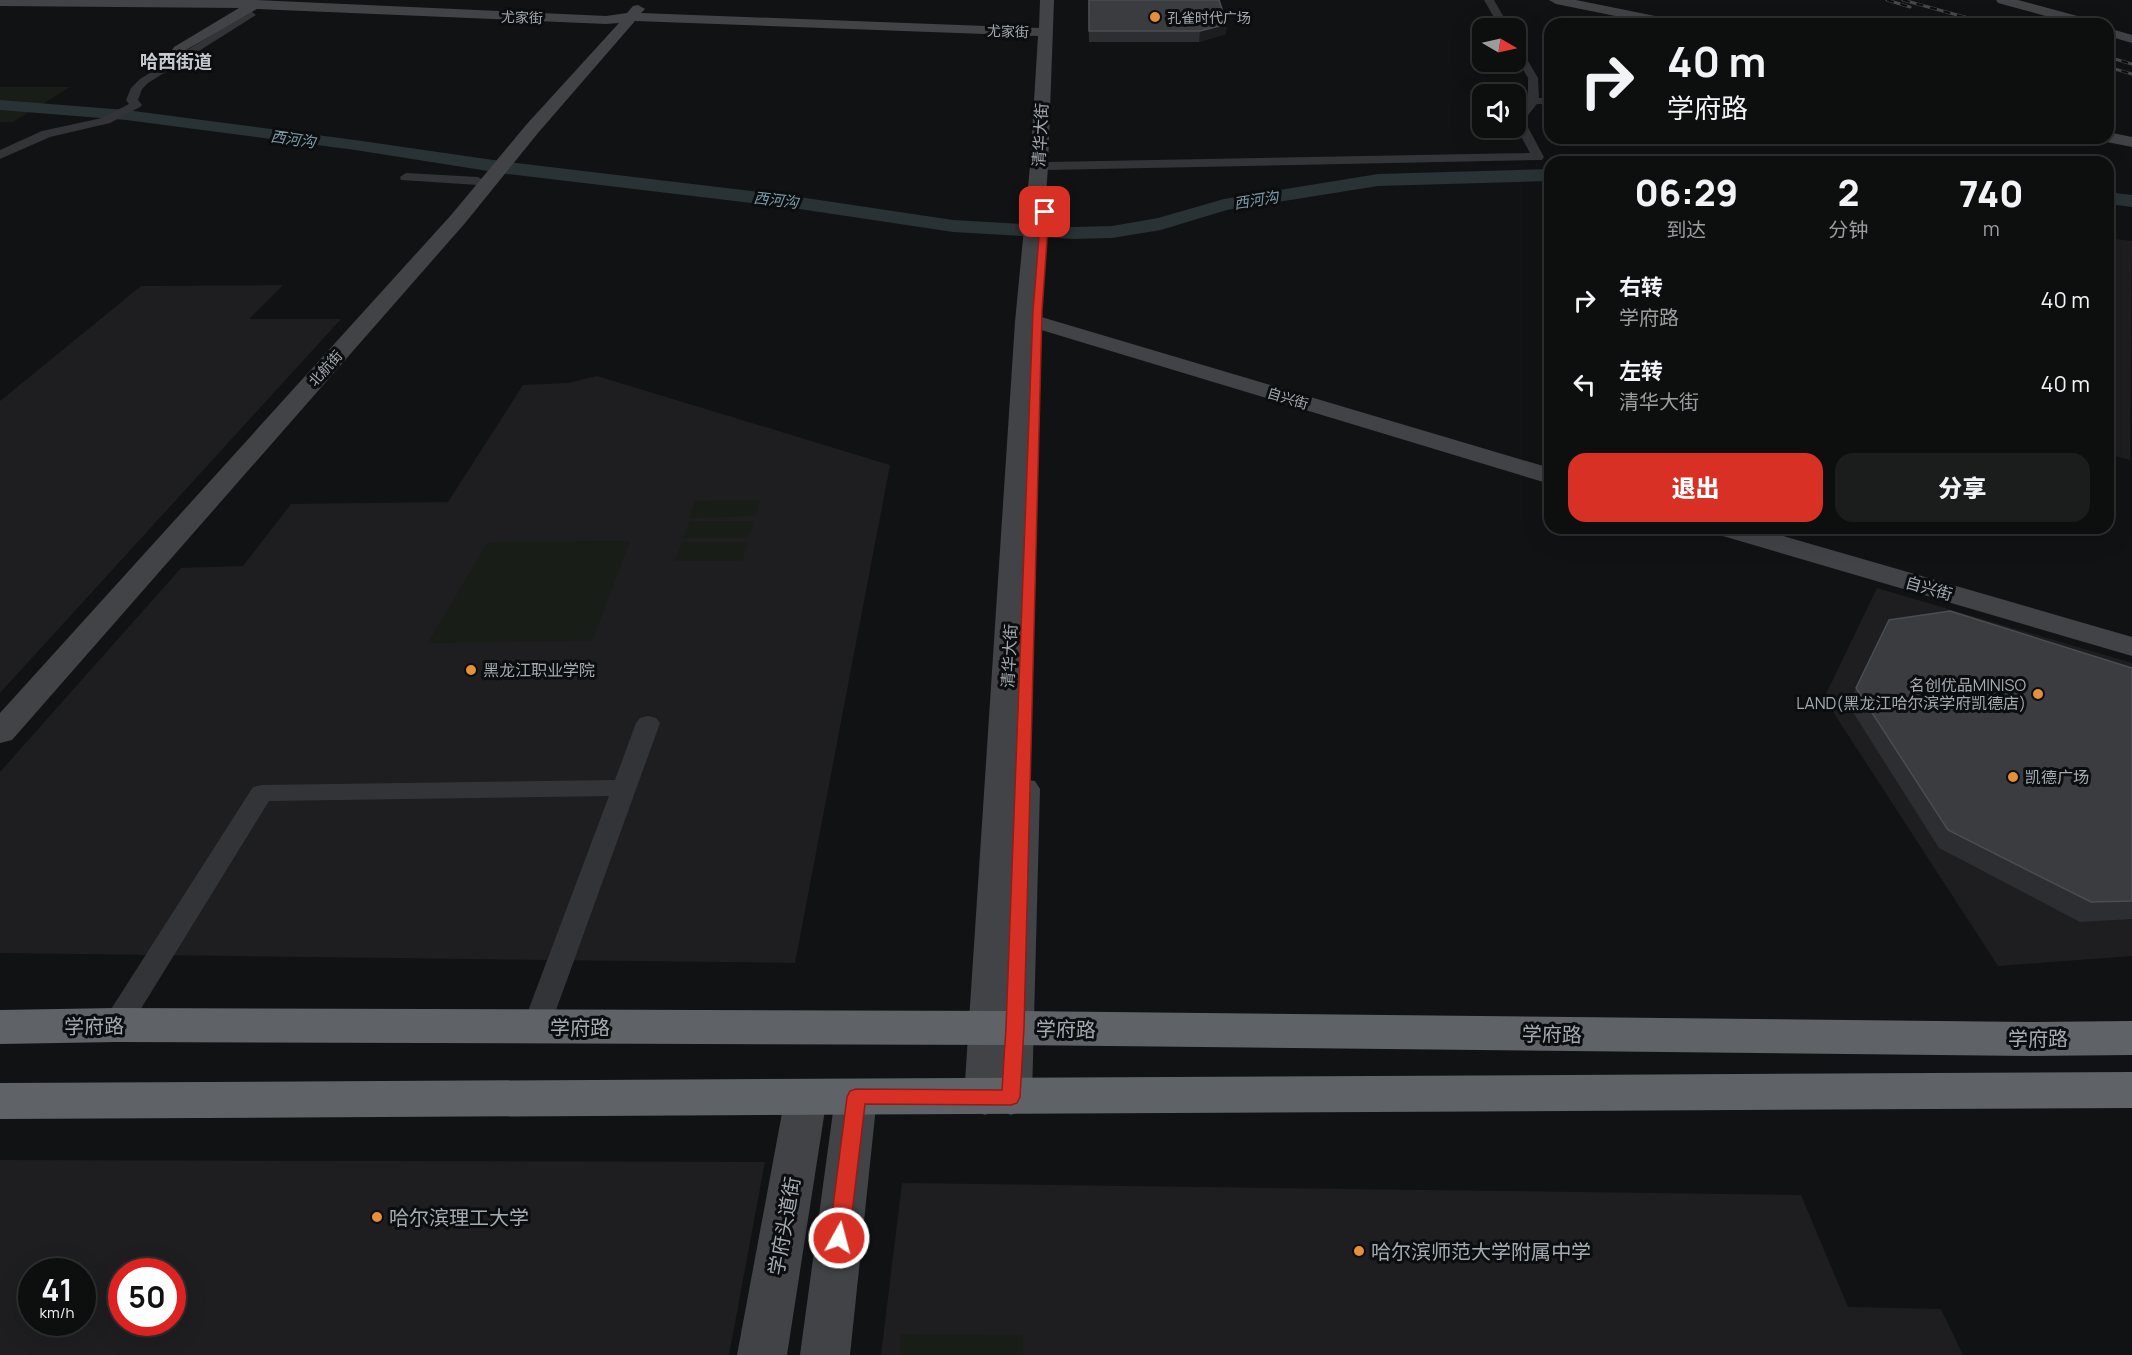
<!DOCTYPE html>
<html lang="zh">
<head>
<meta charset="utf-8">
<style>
  body { margin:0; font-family:Manrope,"Noto Sans SC",sans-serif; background:#1b1c1c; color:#f1f3f6; height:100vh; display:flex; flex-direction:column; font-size:22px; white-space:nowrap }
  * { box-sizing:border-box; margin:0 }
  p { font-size:20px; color:#9a9c9e }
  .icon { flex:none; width:33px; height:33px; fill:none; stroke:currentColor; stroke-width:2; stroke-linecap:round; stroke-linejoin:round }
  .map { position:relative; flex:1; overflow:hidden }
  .drawer { position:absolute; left:1544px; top:156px; width:570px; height:378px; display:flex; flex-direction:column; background:#0d0e0e; border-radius:18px; box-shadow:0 6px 24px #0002,0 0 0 2px #2d2e2e }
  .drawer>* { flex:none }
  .hud { position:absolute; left:1544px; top:18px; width:570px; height:126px; border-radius:18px; box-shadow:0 6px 24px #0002,0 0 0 2px #2d2e2e; background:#0d0e0e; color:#f1f3f6; overflow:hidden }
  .needle { width:39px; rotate:99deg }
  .fabs { position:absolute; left:1472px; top:18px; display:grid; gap:12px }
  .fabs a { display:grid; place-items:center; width:54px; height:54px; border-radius:12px; background:#0d0e0e; box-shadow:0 6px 24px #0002,0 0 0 2px #2d2e2e; font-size:30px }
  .speed { position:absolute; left:18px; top:1258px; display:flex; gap:12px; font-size:30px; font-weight:700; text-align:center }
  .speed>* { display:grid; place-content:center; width:78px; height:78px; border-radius:50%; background:#0d0e0e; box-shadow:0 6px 24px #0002,0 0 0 2px #2d2e2e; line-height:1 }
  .speed small { font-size:15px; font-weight:400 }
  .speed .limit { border:9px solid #d22; background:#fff; color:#111 }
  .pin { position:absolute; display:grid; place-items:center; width:51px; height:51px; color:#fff; margin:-26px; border-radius:12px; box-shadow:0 3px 9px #0006 }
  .me { position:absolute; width:66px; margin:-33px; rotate:7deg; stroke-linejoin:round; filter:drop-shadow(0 0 4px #0008) }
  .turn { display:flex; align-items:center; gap:21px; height:126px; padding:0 24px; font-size:27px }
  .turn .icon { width:78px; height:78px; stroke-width:2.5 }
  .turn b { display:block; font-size:42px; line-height:51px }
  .eta { display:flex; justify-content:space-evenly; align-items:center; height:102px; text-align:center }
  .eta b { font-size:36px; font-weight:800; line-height:42px }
  .action { display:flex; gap:12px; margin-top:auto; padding:12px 24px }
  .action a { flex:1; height:69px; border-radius:18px; background:#d93025; color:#fff; font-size:24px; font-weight:800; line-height:69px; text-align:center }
  .action a+a { background:#1b1c1c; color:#f1f3f6 }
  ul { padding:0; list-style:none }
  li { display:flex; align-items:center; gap:18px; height:84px; padding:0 24px }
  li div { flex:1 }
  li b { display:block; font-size:22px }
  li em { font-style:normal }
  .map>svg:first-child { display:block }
</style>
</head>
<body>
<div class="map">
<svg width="2132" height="1355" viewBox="0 0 2132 1355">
  <rect width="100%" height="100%" fill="#111213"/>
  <g fill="#1e1e20" fill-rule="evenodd">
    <path d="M2108,238L2132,241L2130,460L2108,454Z"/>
    <path d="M283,285L249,319H341L0,693V401L141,286Z"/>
    <path d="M597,376L890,465L795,963L0,953V772L181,568L243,566L291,504L448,502L523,385L568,383Z"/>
    <path d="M1877,588L2132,663V956L1998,966L1824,698Z"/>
    <path d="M0,1160L765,1162L729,1355H0ZM32,1272H82V1323H32ZM122,1272H172V1323H122Z"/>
    <path d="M902,1183L1801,1195L1848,1307L1941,1309L1963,1355H881Z"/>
  </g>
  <g fill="#181d18">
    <path d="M0,87H70L13,122H0Z"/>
    <path d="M760,500L756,516L690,518L695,501Z"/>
    <path d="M690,521H754L748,538H683Z"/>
    <path d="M630,541L592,641L428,643L488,542Z"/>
    <path d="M682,542H748L742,561H675Z"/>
    <path d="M901,1334L1023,1335V1355H900Z"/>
  </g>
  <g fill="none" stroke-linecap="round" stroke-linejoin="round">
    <g fill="#293235" fill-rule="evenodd">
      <path d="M0,100L126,110L355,140L507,162L786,195L953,220L1074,227L1112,226L1158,218L1224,199L1378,174L1550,169V181L1378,186L1227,210L1161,230L1112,238L1074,239L953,232L786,207L507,174L355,150L126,120L0,110Z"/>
      <path d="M2108,192L2132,195V207L2108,204Z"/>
    </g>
    <g fill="#333438" fill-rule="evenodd">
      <path d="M1484,0H1494L1510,28H1500Z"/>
      <path d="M242,9H248L256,15L148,83L142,89L138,100L142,105L140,107L110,123L50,137L0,159V150L42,131L102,118L129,104L126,100L131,88L140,79L244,15L240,11Z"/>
      <path d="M1515,44L1520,47L1538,78L1539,98H1550V104H1537L1524,120L1544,157L1542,160L1048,170L1042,166L1048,162L1530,153L1515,125V116L1528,101V78L1515,56Z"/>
      <path d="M406,173L478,177L484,181L478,185L401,180L400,177Z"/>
      <path d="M648,716L656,718L660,723L547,1035L537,1038L527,1035L522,1027L609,796L269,801L126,1033L116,1036L106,1033L101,1025L106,1017L253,787L262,785L615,780L636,723L640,718Z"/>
    </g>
    <g fill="#414347" fill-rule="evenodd">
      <path d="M0,0H256L606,16L627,13L633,6L638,5L645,9L641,13L1039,28L1040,0H1054L1048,166L1038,316L1550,468V484L1038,329L1019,779L1035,781L1040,789L1032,1097L1026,1109L1011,1115L998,1110L985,1115L970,1109L964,1097L1015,322L1030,166L1038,36L635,21L538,133L466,222L12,740L0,743V713L452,214L526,125L619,23L606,24L257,9L179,54L174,53L172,50L174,47L239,8L0,6Z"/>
      <path d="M1549,0H1576L1675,20L1682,24H1655L1556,4Z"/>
      <path d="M1996,0H2018L2096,21L2098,24H2075L1998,3Z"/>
      <path d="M2108,28L2132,35V43L2108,36Z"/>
      <path d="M2108,132L2132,137V147L2102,141L2100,138H2108Z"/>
      <path d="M1712,528H1756L2132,637V656L1716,534Z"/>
      <path d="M806,1079L821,1085L827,1097L787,1355H737L785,1097L791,1085Z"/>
      <path d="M856,1079L871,1085L877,1097L850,1355H800L835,1097L841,1085Z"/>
    </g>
    <g fill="#5f6368" fill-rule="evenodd">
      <path d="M116,1008L1015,1011L2030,1022L2132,1021V1055L2030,1056L1015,1045L116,1042L0,1044V1010Z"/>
      <path d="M2132,1072V1108L0,1119V1083Z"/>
    </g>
    <g stroke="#46484c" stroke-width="3">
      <g id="rail">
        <path d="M1887,0L1910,7"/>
        <path d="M1903,0L1990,24"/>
        <path d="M2108,57L2132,64"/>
        <path d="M2108,67L2132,74"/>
      </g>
    </g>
    <use href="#rail" stroke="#0c0d0e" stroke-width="2" stroke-dasharray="7" stroke-linecap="butt"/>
  </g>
  <g fill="#2d2e31">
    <path d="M1088,0L1226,34L1199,42H1089Z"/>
    <path d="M2132,668V919L2080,922L1939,848L1849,706L1856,688Z"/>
  </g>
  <path fill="#1c1d1f" d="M1227,24L1226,34L1199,42L1200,31Z"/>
  <g fill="#3a3c3f" stroke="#4a4d51" stroke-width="1.5">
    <path d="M1089,0H1219L1227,24L1200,31H1089Z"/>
    <path d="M1950,611L2132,668V901L2091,902L1948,830L1856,688L1889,620Z"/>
  </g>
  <path fill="#d93025" stroke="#8d1f18" stroke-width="1.5" d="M1045,209L1049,212L1042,311L1024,1028L1020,1097L1017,1103L1011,1105L865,1104L849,1238L846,1244L839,1247L832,1244L829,1238L847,1097L850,1091L856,1089L1002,1090L1006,1028L1033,311L1041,212Z"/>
  <g fill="#e58f37" stroke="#0c0d0e" stroke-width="2">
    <circle cx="1155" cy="17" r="6"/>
    <circle cx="471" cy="670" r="6"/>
    <circle cx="2038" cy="694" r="6"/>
    <circle cx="2013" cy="777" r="6"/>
    <circle cx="377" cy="1217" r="6"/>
    <circle cx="1359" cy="1251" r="6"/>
  </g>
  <g text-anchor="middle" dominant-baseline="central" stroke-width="6" stroke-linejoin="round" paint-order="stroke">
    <g font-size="14" fill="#a4abb3" stroke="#0c0d0e">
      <text transform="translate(522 17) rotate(2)">尤家街</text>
      <text transform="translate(1008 31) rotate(2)">尤家街</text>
      <text transform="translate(325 368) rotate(-48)">北航街</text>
      <text transform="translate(1288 398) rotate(17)">自兴街</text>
    </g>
    <g font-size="14" fill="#a4abb3" stroke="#0c0d0e" text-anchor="start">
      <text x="1167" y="17">孔雀时代广场</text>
    </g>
    <g font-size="15" font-style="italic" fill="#7c9dac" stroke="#0c0d0e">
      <text transform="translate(293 139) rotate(8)">西河沟</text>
      <text transform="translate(776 200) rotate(7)">西河沟</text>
      <text transform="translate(1256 200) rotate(-9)">西河沟</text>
    </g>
    <g font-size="16" fill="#a4abb3" stroke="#0c0d0e">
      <text transform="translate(1040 135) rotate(-87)">清华大街</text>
      <text transform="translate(1929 588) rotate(16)">自兴街</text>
      <text transform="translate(1009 656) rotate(-87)">清华大街</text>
    </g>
    <g font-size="16" fill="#a4abb3" stroke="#0c0d0e" text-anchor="start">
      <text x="483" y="670">黑龙江职业学院</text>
      <text x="2026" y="685" text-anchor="end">名创优品MINISO<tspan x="2026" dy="18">LAND(黑龙江哈尔滨学府凯德店)</tspan></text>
      <text x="2025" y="777">凯德广场</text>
    </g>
    <g font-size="18" font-weight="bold" fill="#c4c9cf" stroke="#0c0d0e">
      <text x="176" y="61">哈西街道</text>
    </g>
    <g font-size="20" fill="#a4abb3" stroke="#0c0d0e">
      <text transform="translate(94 1026) rotate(-1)">学府路</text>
      <text x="580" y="1027">学府路</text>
      <text transform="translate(1066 1029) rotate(1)">学府路</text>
      <text transform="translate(1552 1034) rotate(1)">学府路</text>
      <text x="2038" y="1038">学府路</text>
      <text transform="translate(784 1226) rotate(-80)">学府头道街</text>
    </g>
    <g font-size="20" fill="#a4abb3" stroke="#0c0d0e" text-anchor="start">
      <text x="389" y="1217">哈尔滨理工大学</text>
      <text x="1371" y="1251">哈尔滨师范大学附属中学</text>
    </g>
  </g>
</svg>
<div class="fabs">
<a><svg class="needle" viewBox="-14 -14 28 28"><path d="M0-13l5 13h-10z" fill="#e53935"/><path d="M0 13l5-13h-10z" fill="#9a9c9e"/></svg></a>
<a><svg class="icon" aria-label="sound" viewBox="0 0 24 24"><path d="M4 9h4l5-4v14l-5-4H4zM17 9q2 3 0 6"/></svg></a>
</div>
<div class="speed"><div>41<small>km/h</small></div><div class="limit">50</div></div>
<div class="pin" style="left:1045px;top:212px;background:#d93025"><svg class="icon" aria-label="arrive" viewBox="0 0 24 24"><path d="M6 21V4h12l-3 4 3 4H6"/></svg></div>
<svg class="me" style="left:839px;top:1238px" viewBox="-20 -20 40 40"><circle r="17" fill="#d93025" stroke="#fff" stroke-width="3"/><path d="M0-11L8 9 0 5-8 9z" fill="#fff"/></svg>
<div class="hud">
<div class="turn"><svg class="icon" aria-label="right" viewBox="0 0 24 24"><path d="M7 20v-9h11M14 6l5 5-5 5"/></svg><div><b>40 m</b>学府路</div></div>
</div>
<section class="drawer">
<div class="eta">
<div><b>06:29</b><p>到达</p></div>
<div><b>2</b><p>分钟</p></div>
<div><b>740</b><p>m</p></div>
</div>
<ul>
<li><svg class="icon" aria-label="right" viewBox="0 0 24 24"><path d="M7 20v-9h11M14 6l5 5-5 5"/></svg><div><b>右转</b><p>学府路</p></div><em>40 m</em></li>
<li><svg class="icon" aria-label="left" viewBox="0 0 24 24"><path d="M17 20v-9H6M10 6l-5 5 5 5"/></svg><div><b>左转</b><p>清华大街</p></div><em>40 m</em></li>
</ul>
<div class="action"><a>退出</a><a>分享</a></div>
</section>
</div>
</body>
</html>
